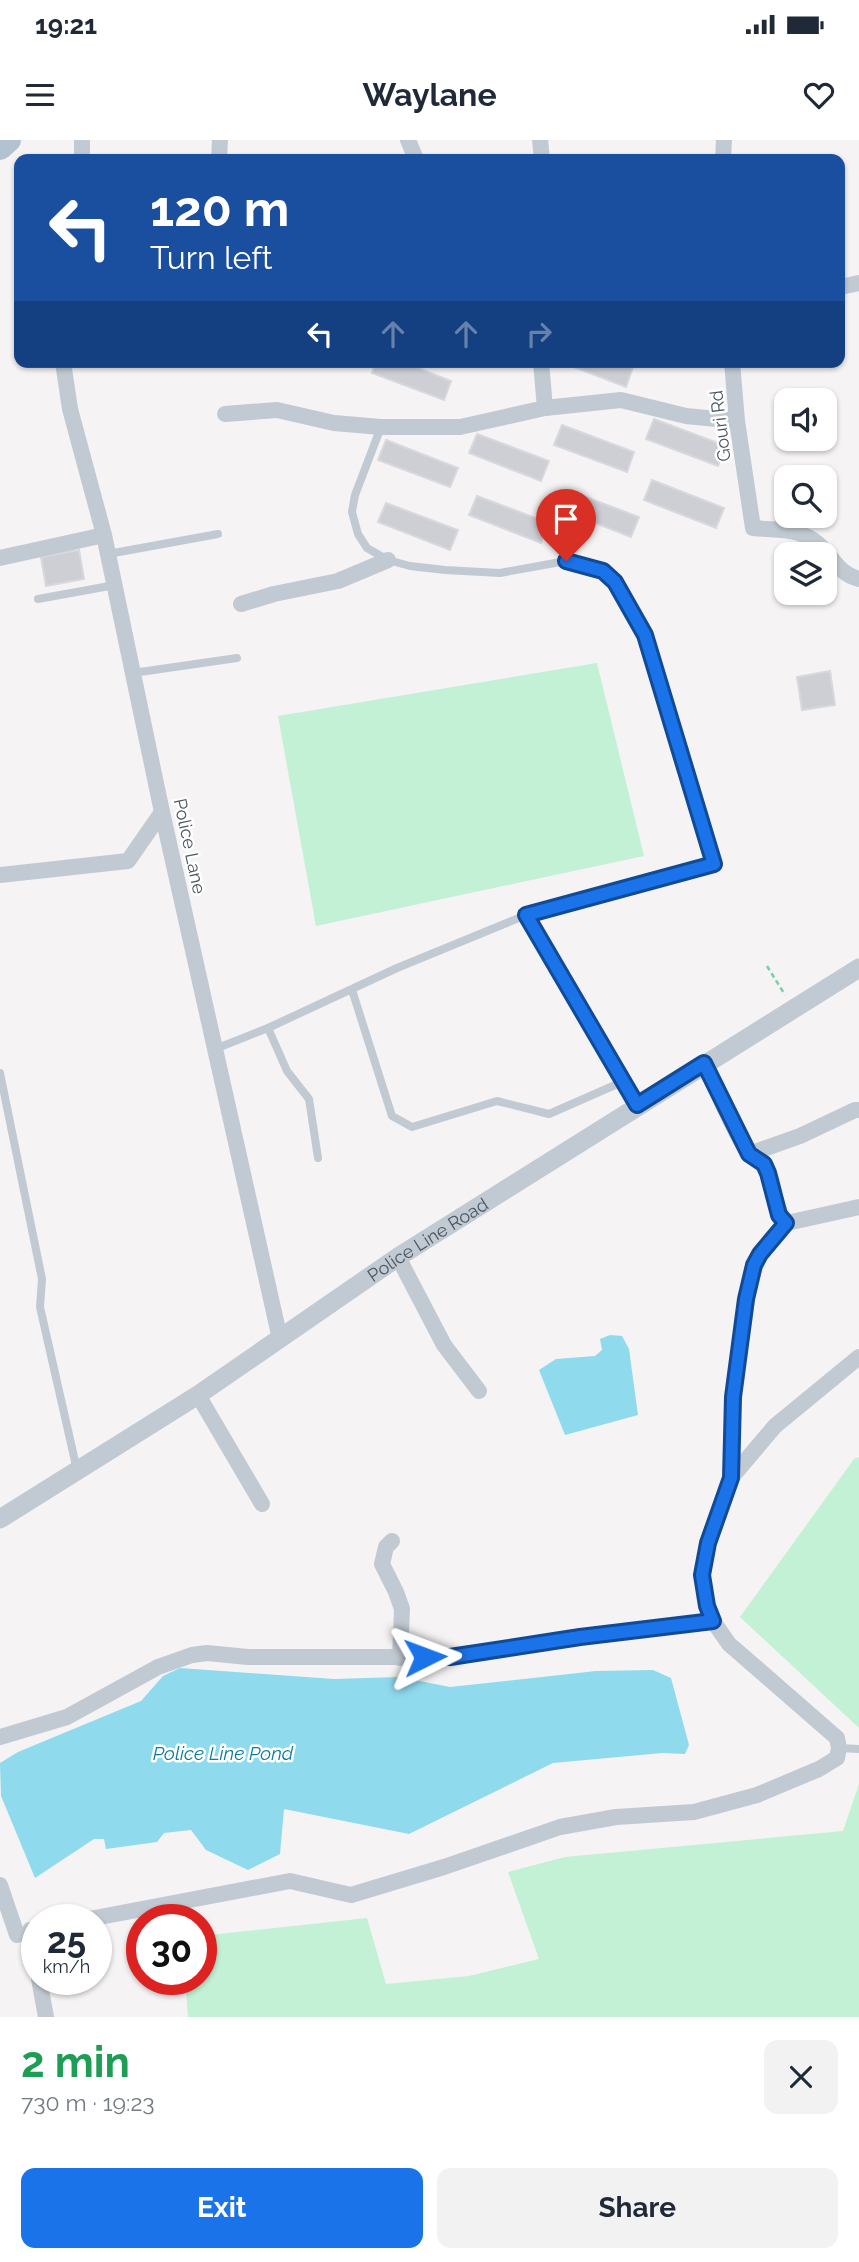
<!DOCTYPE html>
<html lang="en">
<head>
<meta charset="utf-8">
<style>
  body { margin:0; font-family:Raleway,sans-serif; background:#f2f2f3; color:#1f2937; height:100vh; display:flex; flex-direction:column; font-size:26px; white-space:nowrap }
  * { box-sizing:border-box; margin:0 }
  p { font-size:23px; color:#747a83 }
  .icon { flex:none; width:38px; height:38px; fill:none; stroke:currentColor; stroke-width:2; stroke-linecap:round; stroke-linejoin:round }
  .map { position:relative; height:1877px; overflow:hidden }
  .drawer { display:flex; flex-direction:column; background:#fff; flex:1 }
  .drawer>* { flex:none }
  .top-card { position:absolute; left:14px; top:14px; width:831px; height:214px; border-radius:14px; box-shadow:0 2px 5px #0004; background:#1a4fa0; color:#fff; overflow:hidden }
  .tools { position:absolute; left:774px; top:248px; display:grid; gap:14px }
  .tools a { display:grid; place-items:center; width:63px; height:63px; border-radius:14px; background:#fff; box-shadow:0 2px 5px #0004; font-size:35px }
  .speed { position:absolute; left:21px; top:1764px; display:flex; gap:14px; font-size:35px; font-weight:700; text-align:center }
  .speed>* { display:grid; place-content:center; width:91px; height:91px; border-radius:50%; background:#fff; box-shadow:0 2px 5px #0004; line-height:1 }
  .speed small { font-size:18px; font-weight:400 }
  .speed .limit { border:10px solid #d22; background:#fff; color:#111 }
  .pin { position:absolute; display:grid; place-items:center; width:60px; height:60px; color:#fff; margin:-72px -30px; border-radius:50% 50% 50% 0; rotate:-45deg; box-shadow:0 0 7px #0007 }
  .pin .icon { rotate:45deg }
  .me { position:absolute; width:77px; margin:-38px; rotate:87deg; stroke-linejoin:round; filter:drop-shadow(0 0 5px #0008) }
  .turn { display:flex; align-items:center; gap:24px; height:147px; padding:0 21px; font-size:32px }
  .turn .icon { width:91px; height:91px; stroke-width:2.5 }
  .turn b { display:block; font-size:49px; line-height:60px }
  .lanes { display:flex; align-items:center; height:66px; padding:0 21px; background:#0003; justify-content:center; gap:35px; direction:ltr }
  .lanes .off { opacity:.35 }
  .round { display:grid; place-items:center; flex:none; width:74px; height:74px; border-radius:14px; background:#f2f2f3 }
  .headline { display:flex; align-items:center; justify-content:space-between; height:119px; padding:0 21px }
  h1 { font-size:42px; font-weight:700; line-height:52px; color:#1e9e55 }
  .cta { display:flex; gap:14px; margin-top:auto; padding:14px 21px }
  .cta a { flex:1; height:80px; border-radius:14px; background:#1a73e8; color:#fff; font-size:28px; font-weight:700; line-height:80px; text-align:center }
  .cta a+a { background:#f2f2f3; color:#1f2937 }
  .status { display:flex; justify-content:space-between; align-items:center; height:49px; padding:0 35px; background:#fff; direction:ltr }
  .status svg { height:19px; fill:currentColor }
  header { display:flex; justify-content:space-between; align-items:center; height:91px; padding:0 21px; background:#fff; font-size:32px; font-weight:700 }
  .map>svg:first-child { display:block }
</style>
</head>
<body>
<div class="status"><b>19:21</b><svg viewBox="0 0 49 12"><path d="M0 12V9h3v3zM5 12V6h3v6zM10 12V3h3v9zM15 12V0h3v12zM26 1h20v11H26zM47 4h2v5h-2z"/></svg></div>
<header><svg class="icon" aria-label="menu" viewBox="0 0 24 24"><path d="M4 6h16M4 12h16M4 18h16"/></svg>Waylane<svg class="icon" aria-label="heart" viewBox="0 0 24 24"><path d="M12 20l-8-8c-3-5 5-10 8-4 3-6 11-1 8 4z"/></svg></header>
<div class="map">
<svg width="859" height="1877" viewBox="0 0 859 1877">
  <rect width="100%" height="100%" fill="#f5f3f3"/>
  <g fill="#c3f1d5">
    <path d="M597,523L644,716L316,786L278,576Z"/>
    <path d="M859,1317V1588L740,1477L854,1319Z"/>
    <path d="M859,1644V1877H188L185,1839H201V1796L367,1778L386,1844L469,1836L539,1819L508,1732L565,1717L843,1691Z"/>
  </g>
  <g fill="#90daee">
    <path d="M610,1195L622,1196L629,1209L638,1275L565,1295L539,1230L556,1219L595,1216L602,1210L600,1199Z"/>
    <path d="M180,1528L334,1539L399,1537L450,1547L596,1531L653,1530L671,1538L689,1605L685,1614L662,1613L553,1623L409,1694L284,1669L280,1714L248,1730L206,1710L191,1690L164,1693L157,1702L106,1709L104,1699H94L35,1738L1,1656L0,1623L18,1612L141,1561L163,1536Z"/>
  </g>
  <g fill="#cdcfd5" stroke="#d7d9de" stroke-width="2">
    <path d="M376,222H403L451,241L444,260L372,233Z"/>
    <path d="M561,222H621L633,227L626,247Z"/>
    <path d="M654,279L726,306L718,326L646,299Z"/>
    <path d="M562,285L634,312L627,332L554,305Z"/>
    <path d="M477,294L549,321L541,341L469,313Z"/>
    <path d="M386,300L458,328L450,347L378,320Z"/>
    <path d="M652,340L724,368L716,388L644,360Z"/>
    <path d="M567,350L639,377L631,397L559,369Z"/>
    <path d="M477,356L549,383L541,403L469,375Z"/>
    <path d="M386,363L458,390L450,410L378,382Z"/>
    <path d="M79,410L84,439L46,446L41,417Z"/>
    <path d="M830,531L835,565L802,570L797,537Z"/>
  </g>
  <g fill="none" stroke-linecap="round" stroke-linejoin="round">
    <path stroke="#7ad0a6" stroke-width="2.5" stroke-dasharray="5 3.5" stroke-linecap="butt" d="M767,826L785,855"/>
    <g stroke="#c1cad2" stroke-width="8">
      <path d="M108,414L218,394"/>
      <path d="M38,459L115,445"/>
      <path d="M133,533L237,518"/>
      <path d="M526,775L637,965"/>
      <path d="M352,850L392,976L412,987L497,961L549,974L622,942"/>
      <path d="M268,888L287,931L309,959L318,1018"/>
      <path d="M215,909L268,888L397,828L526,775L714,724L645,495L616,442L603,431L566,421L500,433L445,430L410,426L388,420L367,408L358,394L352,372L355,355L381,287"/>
      <path d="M0,933L42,1139L40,1167L77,1330"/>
      <path d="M839,1608L859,1609"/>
    </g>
    <g stroke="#c1cad2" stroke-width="16">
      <path d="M408,0L416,19"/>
      <path d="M540,0L542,19"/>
      <path d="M82,19V0"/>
      <path d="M219,19L220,0"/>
      <path d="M723,19L724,0"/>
      <path d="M840,147L859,143"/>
      <path d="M63,222L70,269L104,395L162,672L280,1199"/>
      <path d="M541,222L545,268"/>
      <path d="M732,222L737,281L753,388C773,390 797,388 813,400C833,413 835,433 859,439"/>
      <path d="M225,274L277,270L334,283L381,287H460L545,268L621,260L686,276L737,281"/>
      <path d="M0,418L104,395"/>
      <path d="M241,464L274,454L338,441L388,420"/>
      <path d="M0,735L128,721L162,672"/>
      <path d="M704,923C718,952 730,984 747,1011C753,1020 763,1020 769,1033C776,1051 773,1068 787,1083L859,1067"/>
      <path d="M749,1014L800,996L855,970H859"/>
      <path d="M398,1117L444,1205L479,1251"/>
      <path d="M198,1255L262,1364"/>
      <path d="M731,1338L733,1257L750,1139L760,1114L787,1083"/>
      <path d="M392,1401L386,1407L382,1424L396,1452L402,1469L400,1518"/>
      <path d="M0,1597L67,1577L158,1527L192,1515L207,1513L248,1517H450L580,1497L713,1481"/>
      <path d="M0,1745L17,1795"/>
      <path d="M84,1780L290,1741L351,1755L444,1727L560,1687L616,1677L694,1672L757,1655L819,1629L837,1618L839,1608L837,1598L729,1504L713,1481L707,1466L702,1435L708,1403L731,1338L775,1286L859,1217"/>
      <path d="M30,1790L37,1831"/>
      <path d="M39,1839L46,1877"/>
    </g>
    <path stroke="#c1cad2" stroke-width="19" id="s1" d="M0,1379L198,1255L398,1117L859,828"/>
    <path stroke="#b3c2d1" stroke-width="24" d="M0,8L9,0"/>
  </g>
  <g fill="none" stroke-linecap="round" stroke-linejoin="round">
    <g stroke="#114b97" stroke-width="18">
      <path id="route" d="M425,1517H450L580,1497L713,1481L707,1466L702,1435L708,1403L731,1338L733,1257L746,1159L754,1125L760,1114L786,1083L779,1075L768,1033L764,1024L749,1014L704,923L637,965L526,775L714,724L645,495L615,442L603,431L566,421"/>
    </g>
    <use href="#route" stroke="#1a73e8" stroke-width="12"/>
  </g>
  <g text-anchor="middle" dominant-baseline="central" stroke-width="5" stroke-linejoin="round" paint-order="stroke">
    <g font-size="18" fill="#4a5661" stroke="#fff">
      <text transform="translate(720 286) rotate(-97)">Gouri Rd</text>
      <text transform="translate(190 706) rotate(78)">Police Lane</text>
      <text stroke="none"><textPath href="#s1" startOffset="511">Police Line Road</textPath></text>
    </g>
    <g font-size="19" font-style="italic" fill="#0c7c9b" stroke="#fff">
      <text x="223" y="1613">Police Line Pond</text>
    </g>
  </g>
</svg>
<div class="tools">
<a><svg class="icon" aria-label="sound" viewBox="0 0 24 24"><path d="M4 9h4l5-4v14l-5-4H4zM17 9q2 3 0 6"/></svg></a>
<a><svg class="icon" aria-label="search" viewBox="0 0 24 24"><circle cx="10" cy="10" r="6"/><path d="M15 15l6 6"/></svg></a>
<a><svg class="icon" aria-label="layers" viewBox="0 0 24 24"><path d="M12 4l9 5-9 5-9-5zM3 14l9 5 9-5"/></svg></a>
</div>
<div class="speed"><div>25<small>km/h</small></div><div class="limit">30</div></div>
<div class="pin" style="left:566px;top:421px;background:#d93025"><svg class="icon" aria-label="arrive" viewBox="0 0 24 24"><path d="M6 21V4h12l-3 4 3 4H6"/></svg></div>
<svg class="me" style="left:425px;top:1517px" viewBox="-20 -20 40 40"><path d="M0-17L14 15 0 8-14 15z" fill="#1a73e8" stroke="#fff" stroke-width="4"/></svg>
<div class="top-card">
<div class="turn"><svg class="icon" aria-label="left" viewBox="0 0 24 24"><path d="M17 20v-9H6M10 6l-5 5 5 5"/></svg><div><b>120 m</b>Turn left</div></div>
<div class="lanes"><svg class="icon" aria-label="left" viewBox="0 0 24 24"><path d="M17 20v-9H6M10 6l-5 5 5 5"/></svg><svg class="icon off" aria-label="ahead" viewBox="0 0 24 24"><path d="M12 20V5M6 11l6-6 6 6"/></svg><svg class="icon off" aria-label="ahead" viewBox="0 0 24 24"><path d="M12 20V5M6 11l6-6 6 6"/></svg><svg class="icon off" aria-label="right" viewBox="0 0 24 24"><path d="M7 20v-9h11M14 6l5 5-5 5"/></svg></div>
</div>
</div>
<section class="drawer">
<div class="headline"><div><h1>2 min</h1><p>730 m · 19:23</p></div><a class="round"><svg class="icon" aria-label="close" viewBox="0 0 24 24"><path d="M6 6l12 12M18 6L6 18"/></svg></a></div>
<div class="cta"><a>Exit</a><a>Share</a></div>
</section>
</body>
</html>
